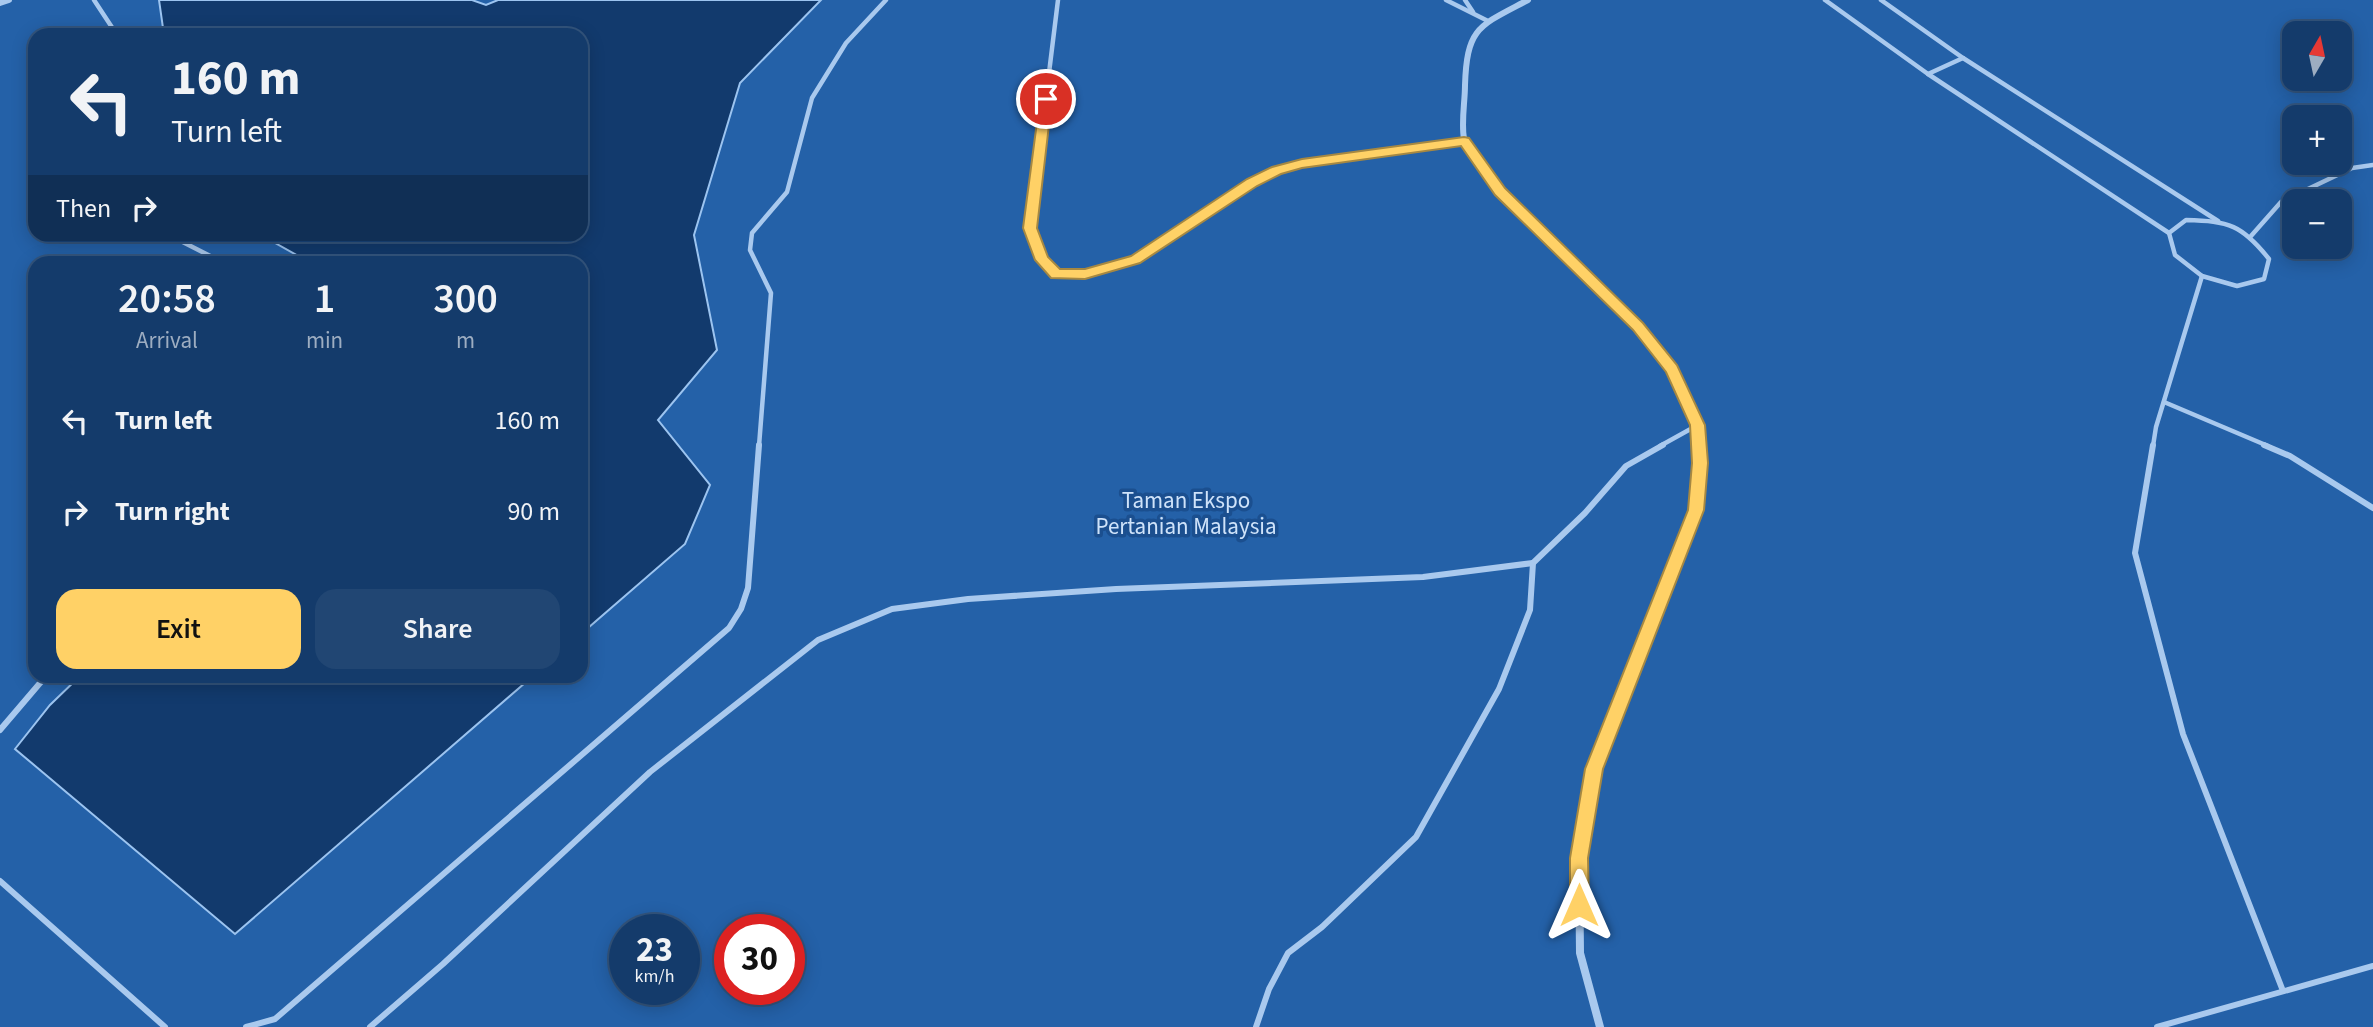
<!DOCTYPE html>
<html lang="en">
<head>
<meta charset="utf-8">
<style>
  body { margin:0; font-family:"Source Sans 3",sans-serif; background:#214673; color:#f1f3f6; height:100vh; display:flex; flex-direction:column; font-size:26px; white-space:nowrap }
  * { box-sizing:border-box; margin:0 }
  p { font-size:23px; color:#9dadc1 }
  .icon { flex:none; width:38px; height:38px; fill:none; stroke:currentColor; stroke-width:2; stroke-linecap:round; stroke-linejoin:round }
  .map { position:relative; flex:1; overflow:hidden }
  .details { position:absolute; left:28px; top:256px; width:560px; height:427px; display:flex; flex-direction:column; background:#143b6b; border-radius:21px; box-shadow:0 4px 18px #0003,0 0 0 2px #33557e }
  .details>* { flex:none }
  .guide { position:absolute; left:28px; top:28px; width:560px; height:214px; border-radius:21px; box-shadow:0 4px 18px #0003,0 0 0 2px #33557e; background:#143b6b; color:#f1f3f6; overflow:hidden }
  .needle { width:46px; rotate:9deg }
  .buttons { position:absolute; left:2282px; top:21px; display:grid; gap:14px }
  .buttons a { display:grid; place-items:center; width:70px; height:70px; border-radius:14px; background:#143b6b; box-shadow:0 4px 18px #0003,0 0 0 2px #33557e; font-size:35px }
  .speed { position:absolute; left:609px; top:914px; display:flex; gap:14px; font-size:35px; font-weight:700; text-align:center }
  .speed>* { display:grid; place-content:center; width:91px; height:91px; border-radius:50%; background:#143b6b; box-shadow:0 4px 18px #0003,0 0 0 2px #33557e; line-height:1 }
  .speed small { font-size:18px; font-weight:400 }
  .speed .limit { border:10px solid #d22; background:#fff; color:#111 }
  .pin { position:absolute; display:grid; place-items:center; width:60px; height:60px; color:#fff; margin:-30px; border:4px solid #fff; border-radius:50%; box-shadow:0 2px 7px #0007 }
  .me { position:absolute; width:77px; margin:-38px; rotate:0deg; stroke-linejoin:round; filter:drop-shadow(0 0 5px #0008) }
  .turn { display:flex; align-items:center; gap:24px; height:147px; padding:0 28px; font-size:32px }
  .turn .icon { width:91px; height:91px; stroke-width:2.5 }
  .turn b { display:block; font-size:49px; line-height:60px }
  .then { display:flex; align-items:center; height:66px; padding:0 28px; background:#0003; gap:14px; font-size:26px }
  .eta { display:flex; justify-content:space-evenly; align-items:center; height:119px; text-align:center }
  .eta b { font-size:42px; font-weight:600; line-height:49px }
  .button { display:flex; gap:14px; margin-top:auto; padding:14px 28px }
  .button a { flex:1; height:80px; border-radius:21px; background:#ffd166; color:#111; font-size:28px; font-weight:600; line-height:80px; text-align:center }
  .button a+a { background:#214673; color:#f1f3f6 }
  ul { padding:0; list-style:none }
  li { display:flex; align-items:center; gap:21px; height:91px; padding:0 28px }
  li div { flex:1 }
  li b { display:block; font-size:26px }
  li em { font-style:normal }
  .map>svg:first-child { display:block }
</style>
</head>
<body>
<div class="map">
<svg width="2373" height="1027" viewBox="0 0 2373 1027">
  <rect width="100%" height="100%" fill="#1b4f8f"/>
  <path fill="#2461a8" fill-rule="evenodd" d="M0,0H2373V1027H0ZM2294,33H2340V79H2294ZM35,35H581V234H35ZM2294,117H2340V163H2294ZM2294,201H2340V247H2294ZM35,262H581V676H35ZM625,929H684V989H625ZM730,929H789V989H730Z"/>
  <g fill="#123a6d" stroke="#9cc4f0" stroke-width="2">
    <path d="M159,0H472L486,5L498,0H821L740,83L694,235L717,350L658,420L710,485L685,544L581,634V262H309L261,235L581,234V35H164Z"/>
    <path d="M80,676H533L235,934L15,749L50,705Z"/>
  </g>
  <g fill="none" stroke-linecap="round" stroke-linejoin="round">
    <g stroke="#a9c9ee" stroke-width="4.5">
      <path d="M94,0L117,35"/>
      <path d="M1058,0L1030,227L1042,260L1056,274H1085L1136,259L1252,183L1277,170L1302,163L1464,141"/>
      <path d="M1446,0L1488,21"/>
      <path d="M1465,0L1473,12"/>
      <path d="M1825,0L1928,74L2169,233"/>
      <path d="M1881,0L1963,58L2218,221"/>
      <path d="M1928,74L1963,58"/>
      <path d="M2186,220C2229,221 2242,225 2269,259L2264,279L2237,286L2202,276L2175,255L2169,233Z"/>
      <path d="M167,234L222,262"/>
      <path d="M2251,236L2281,202L2352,168L2373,165"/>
      <path d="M2164,402L2268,446"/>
      <path d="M759,446L771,293L750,250L752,233L787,192L812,98L846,43L886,0"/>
      <path d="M1660,446L1696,426"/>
      <path d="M2153,446L2156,427L2202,276"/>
    </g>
    <g stroke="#a9c9ee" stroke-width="6">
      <path d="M2153,445L2135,553L2183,734L2283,991"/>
      <path d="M2264,445L2290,456L2373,508"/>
      <path d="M0,730L46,676"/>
      <path d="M0,881L165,1027"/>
      <path d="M246,1027L275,1019L729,628L741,609L748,588L759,445"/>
      <path d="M370,1027L443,964L650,772L818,640L892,609L968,599L1116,589L1423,577L1533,563"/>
      <path d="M1256,1027L1269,989L1288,953L1322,927L1416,837L1499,689L1530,610L1533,563L1585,513L1626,466L1663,445"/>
      <path d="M2157,1027L2373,966"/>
    </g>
    <g stroke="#a9c9ee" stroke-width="6">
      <path d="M1528,0C1479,26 1467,27 1465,85C1465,102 1461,122 1464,139C1466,150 1481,164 1488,174C1550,260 1690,332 1699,446"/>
      <path d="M0,3L9,0"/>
    </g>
    <path stroke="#a9c9ee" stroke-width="8" d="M1600,1027L1580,953L1579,858L1594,769L1696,510L1700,463L1699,445"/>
  </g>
  <path fill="#ffd166" stroke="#a68842" stroke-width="2" d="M1046,94L1052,99L1037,228L1048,257L1060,269H1085L1131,256L1247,179L1272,167L1302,159L1464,137L1469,138L1505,188L1643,323L1677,365L1705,425L1708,463L1704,510L1603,769L1588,858L1589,905L1586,912L1579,915L1573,912L1570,905V858L1585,769L1688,510L1692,463L1690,425L1666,372L1633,330L1495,195L1461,146L1302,168L1281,174L1257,186L1140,263L1085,279L1051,278L1035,260L1023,228L1040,99Z"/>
  <g text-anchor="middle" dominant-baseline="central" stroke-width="7" stroke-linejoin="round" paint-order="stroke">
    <g font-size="23" fill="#cfe3fa" stroke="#1b4f8f">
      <text x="1186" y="500">Taman Ekspo<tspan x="1186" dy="26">Pertanian Malaysia</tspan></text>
    </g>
  </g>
</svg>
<div class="buttons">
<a><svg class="needle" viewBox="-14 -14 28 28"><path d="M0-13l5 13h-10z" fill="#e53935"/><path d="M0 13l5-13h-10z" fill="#9dadc1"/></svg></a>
<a>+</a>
<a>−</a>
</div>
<div class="speed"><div>23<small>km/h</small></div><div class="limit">30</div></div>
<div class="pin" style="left:1046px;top:99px;background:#d93025"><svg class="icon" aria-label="arrive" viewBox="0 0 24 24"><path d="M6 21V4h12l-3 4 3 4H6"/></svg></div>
<svg class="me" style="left:1579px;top:905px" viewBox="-20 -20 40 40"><path d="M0-17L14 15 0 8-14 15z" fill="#ffd166" stroke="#fff" stroke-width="4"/></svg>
<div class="guide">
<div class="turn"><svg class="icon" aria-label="left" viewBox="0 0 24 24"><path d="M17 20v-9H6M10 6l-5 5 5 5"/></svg><div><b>160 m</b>Turn left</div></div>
<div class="then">Then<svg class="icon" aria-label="right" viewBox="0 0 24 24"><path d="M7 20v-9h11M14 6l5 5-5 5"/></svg></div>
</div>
<section class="details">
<div class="eta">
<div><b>20:58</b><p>Arrival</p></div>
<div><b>1</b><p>min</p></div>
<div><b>300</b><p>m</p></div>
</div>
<ul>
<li><svg class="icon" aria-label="left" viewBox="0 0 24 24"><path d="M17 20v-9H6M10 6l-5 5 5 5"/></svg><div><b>Turn left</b></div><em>160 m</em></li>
<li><svg class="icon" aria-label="right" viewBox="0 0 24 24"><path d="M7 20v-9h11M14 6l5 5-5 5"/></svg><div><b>Turn right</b></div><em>90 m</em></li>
</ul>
<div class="button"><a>Exit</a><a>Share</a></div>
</section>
</div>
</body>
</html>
